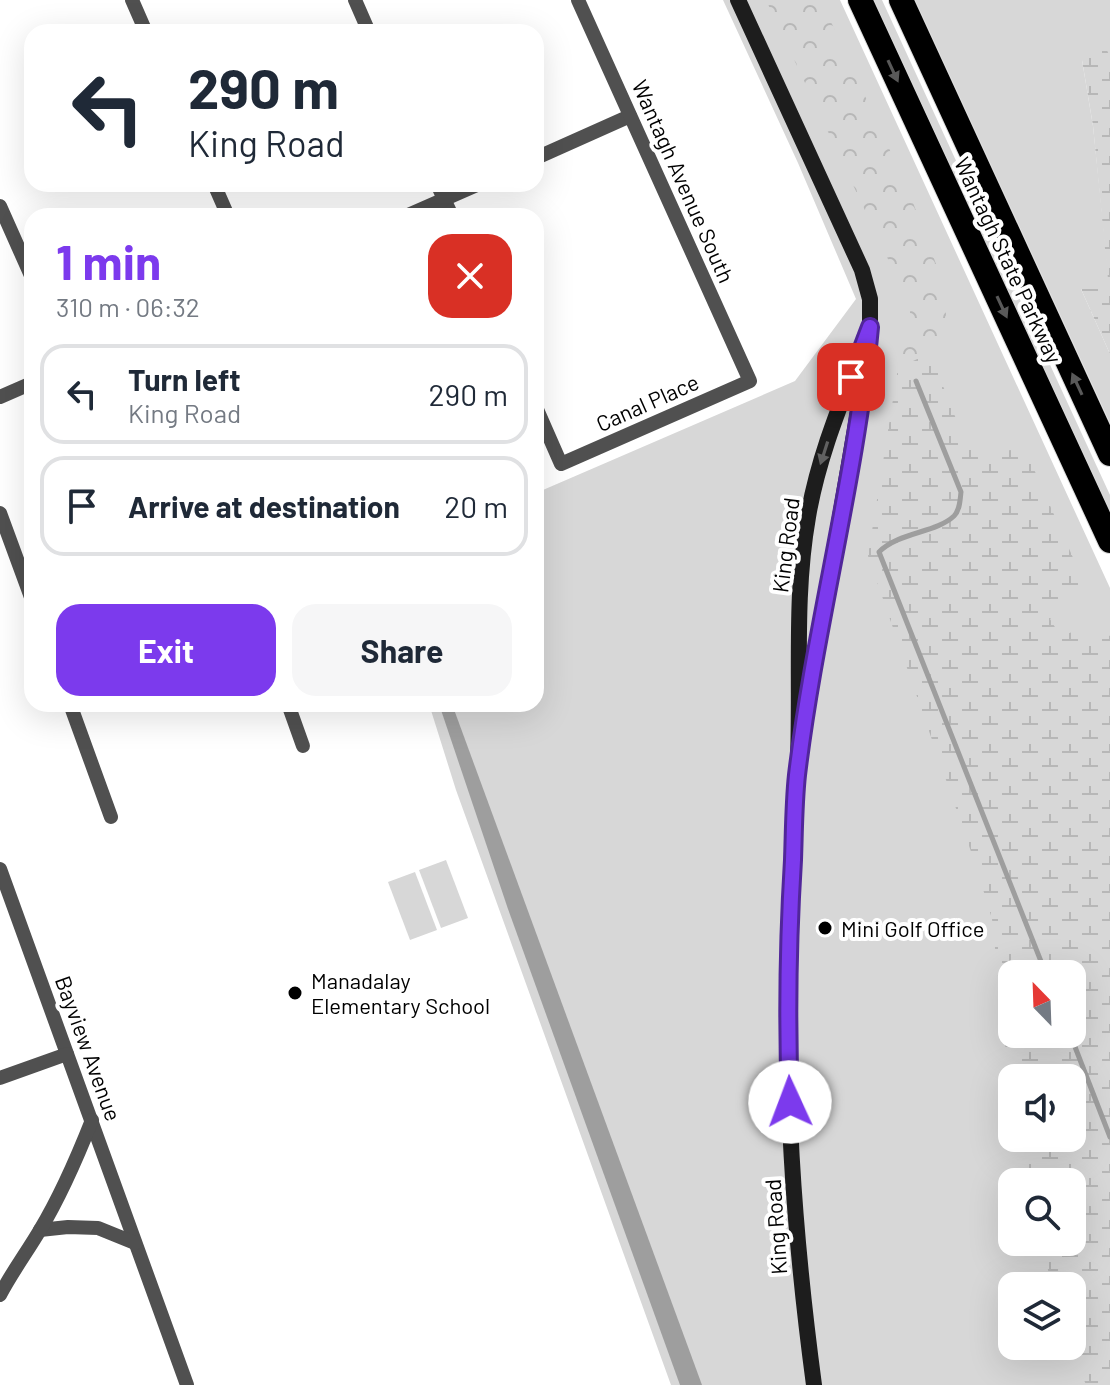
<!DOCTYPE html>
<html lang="en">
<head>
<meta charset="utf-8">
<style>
  body { margin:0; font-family:Barlow,sans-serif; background:#f6f6f7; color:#1f2937; height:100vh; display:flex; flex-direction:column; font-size:30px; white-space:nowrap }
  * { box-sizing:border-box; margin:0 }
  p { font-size:26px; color:#747a83 }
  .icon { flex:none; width:44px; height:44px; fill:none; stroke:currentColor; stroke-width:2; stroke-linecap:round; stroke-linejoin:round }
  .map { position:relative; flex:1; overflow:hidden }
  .panel { position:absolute; left:24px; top:208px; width:520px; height:504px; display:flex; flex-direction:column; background:#fff; border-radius:24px; box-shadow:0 8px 32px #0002 }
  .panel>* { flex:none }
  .top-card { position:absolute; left:24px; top:24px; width:520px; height:168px; border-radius:24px; box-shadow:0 8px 32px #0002; background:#fff; color:#1f2937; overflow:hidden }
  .needle { width:52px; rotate:337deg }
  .tools { position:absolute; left:998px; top:960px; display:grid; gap:16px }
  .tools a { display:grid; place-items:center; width:88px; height:88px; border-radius:16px; background:#fff; box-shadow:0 8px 32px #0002; font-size:40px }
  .pin { position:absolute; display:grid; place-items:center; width:68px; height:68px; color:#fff; margin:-34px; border-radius:16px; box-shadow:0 4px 12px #0006 }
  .me { position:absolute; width:88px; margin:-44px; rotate:358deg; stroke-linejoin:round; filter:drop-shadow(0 0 6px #0008) }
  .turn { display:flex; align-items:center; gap:28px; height:168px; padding:0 32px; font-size:36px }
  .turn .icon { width:104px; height:104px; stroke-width:2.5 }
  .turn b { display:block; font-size:56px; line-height:68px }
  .round { display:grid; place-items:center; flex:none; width:84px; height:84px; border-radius:24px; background:#f6f6f7 }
  .headline { display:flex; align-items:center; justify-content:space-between; height:136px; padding:0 32px }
  h1 { font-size:48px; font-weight:700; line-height:60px; color:#7c3aed }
  .cta { display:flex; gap:16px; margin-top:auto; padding:16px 32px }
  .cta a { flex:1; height:92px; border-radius:24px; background:#7c3aed; color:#fff; font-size:32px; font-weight:700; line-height:92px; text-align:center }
  .cta a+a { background:#f6f6f7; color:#1f2937 }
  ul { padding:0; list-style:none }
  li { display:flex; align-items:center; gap:24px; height:100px; margin:0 16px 12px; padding:0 16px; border:4px solid #e0e1e3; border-radius:24px }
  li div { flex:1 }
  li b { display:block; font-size:30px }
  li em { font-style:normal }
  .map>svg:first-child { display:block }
</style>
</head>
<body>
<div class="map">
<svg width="1110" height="1385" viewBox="0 0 1110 1385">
  <defs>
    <pattern id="forest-crowns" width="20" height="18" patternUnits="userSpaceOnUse" patternTransform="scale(2)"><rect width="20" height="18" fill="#d7d7d7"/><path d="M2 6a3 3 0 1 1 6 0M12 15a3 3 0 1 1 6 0" fill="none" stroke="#b7b7b7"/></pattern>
    <pattern id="wetland-marsh" width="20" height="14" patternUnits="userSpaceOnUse" patternTransform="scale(2)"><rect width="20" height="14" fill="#d7d7d7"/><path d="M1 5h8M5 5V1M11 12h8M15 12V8" fill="none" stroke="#b7b7b7"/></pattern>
  </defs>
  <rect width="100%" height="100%" fill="#fff"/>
  <g fill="#d7d7d7" fill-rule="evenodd">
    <path d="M723,0H840L1110,588V1385H671L456,790L429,704H536V493L795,381L856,299L798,163ZM1012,974H1072V1034H1012ZM1012,1078H1072V1138H1012ZM1012,1182H1072V1242H1012ZM1012,1286H1072V1346H1012Z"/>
    <path d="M873,0H882L1110,495V514Z"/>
    <path d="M915,0H1110V75L1082,60L1093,126L1110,290L1081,289L1110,354V423Z"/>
    <path d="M446,860L468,918L441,928L419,870Z"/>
    <path d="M415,872L437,930L410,940L388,882Z"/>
  </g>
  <path fill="url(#forest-crowns)" d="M766,0H821L909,192L945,288L946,316L930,353L898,368L911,308Z"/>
  <g fill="url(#wetland-marsh)" fill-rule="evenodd">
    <path d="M1101,37L1110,57V354L1081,289H1109L1093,126L1082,60Z"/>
    <path d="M930,353L962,434L975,453L1025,449L1078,569L1081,590L1075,599L1050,619L1061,637C1081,627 1090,627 1110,636V1385H1086L1071,1346L1072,1286H1052L1041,1242H1072V1182H1026L1015,1138H1072V1078H1012V1111L992,919L976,866L868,556L898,368ZM1012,974H1072V1034H1012Z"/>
  </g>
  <path fill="#9e9e9e" d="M439,704H452L702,1385H680L508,909Z"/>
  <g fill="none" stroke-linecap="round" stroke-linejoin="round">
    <g stroke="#9e9e9e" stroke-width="5">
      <path d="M916,381L961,492C960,500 960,510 954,516C936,533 899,532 879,552L1046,974"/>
      <path d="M1070,1034L1110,1137"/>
    </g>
    <g stroke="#dbdbdb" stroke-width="26">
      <g id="highway">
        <path d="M860,0L1110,541"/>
        <path d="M901,0L1110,454"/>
      </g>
    </g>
    <g stroke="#505050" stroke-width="14">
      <path d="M132,0L146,32"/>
      <path d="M355,0L369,32"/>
      <path d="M536,158L630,116"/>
      <path d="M214,184L228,216"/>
      <path d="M437,184L452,216"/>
      <path d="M0,206L32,278"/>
      <path d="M406,216L479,184"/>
      <path d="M0,397L32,383"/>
      <path d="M536,407L561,464L750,381L578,0"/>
      <path d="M0,513L32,600"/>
      <path d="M70,704L111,817"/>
      <path d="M288,704L303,746"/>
      <path d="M0,869L187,1385"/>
      <path d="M0,1078L67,1054"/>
      <path d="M40,1230L68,1227L98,1228L135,1243"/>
      <path d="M0,1295C12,1272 27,1252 40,1230C61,1195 77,1158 92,1120"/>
    </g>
    <g stroke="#1d1d1d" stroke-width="16">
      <path d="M738,0L862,270L870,299V327L866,365L807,709"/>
      <path d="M814,1385C799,1273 789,1161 788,1048C787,951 794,854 798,758C801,678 794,596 808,517C819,451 847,389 870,327"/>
    </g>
    <use href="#highway" stroke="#000" stroke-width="24"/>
  </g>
  <defs><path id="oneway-solid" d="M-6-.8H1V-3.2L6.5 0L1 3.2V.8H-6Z" transform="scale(2)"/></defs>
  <g fill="#595959">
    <use href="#oneway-solid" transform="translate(893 71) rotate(65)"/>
    <use href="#oneway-solid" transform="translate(1002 307) rotate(65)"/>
    <use href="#oneway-solid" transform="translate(1077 384) rotate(-115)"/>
  </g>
  <use fill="#616161" href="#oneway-solid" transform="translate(824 453) rotate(108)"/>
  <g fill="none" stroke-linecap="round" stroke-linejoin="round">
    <g stroke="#51269a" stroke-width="20">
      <path id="route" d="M790,1102C787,1022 788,941 793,860C794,832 794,803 797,775C815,625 856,478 870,327L851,377"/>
    </g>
    <use href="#route" stroke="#7c3aed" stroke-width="14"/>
  </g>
  <g fill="#000" stroke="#fff" stroke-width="3">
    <circle cx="825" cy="928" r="8"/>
    <circle cx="295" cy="993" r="8"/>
  </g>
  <g text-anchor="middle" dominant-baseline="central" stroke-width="8" stroke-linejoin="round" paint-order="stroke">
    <g font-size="22" fill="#000" stroke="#fff">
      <text transform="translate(684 181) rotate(66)">Wantagh Avenue South</text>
      <text transform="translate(1009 260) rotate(65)">Wantagh State Parkway</text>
      <text transform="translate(647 402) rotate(-24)">Canal Place</text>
      <text transform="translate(785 545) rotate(-83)">King Road</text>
      <text transform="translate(89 1048) rotate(70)">Bayview Avenue</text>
      <text transform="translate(775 1227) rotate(-94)">King Road</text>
    </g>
    <g font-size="22" fill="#000" stroke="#fff" text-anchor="start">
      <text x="841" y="928">Mini Golf Office</text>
      <text x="311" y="980">Manadalay<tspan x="311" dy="25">Elementary School</tspan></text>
    </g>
  </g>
</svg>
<div class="tools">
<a><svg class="needle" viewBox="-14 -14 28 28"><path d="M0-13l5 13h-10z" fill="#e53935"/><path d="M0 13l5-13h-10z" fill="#747a83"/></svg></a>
<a><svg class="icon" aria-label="sound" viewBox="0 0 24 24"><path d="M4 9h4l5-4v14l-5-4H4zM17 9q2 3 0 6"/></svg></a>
<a><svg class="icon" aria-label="search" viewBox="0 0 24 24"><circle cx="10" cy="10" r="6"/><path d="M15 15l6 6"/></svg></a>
<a><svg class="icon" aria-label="layers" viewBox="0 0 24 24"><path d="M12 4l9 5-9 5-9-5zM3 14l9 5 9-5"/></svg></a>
</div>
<div class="pin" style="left:851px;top:377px;background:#d93025"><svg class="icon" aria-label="arrive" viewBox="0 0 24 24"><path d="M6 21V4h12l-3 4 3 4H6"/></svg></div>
<svg class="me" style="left:790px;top:1102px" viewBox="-20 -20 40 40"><circle r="19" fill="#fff"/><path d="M0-13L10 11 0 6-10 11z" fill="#7c3aed"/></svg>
<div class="top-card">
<div class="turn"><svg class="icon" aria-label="left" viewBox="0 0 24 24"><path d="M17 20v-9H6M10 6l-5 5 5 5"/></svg><div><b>290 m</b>King Road</div></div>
</div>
<section class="panel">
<div class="headline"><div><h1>1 min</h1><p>310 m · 06:32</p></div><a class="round" style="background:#d93025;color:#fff"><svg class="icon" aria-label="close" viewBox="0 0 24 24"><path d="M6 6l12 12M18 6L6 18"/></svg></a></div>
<ul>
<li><svg class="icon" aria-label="left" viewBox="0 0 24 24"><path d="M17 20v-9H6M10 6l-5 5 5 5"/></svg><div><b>Turn left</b><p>King Road</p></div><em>290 m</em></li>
<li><svg class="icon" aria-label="arrive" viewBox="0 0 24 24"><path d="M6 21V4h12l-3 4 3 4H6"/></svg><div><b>Arrive at destination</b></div><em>20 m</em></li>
</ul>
<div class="cta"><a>Exit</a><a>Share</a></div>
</section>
</div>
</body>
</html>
